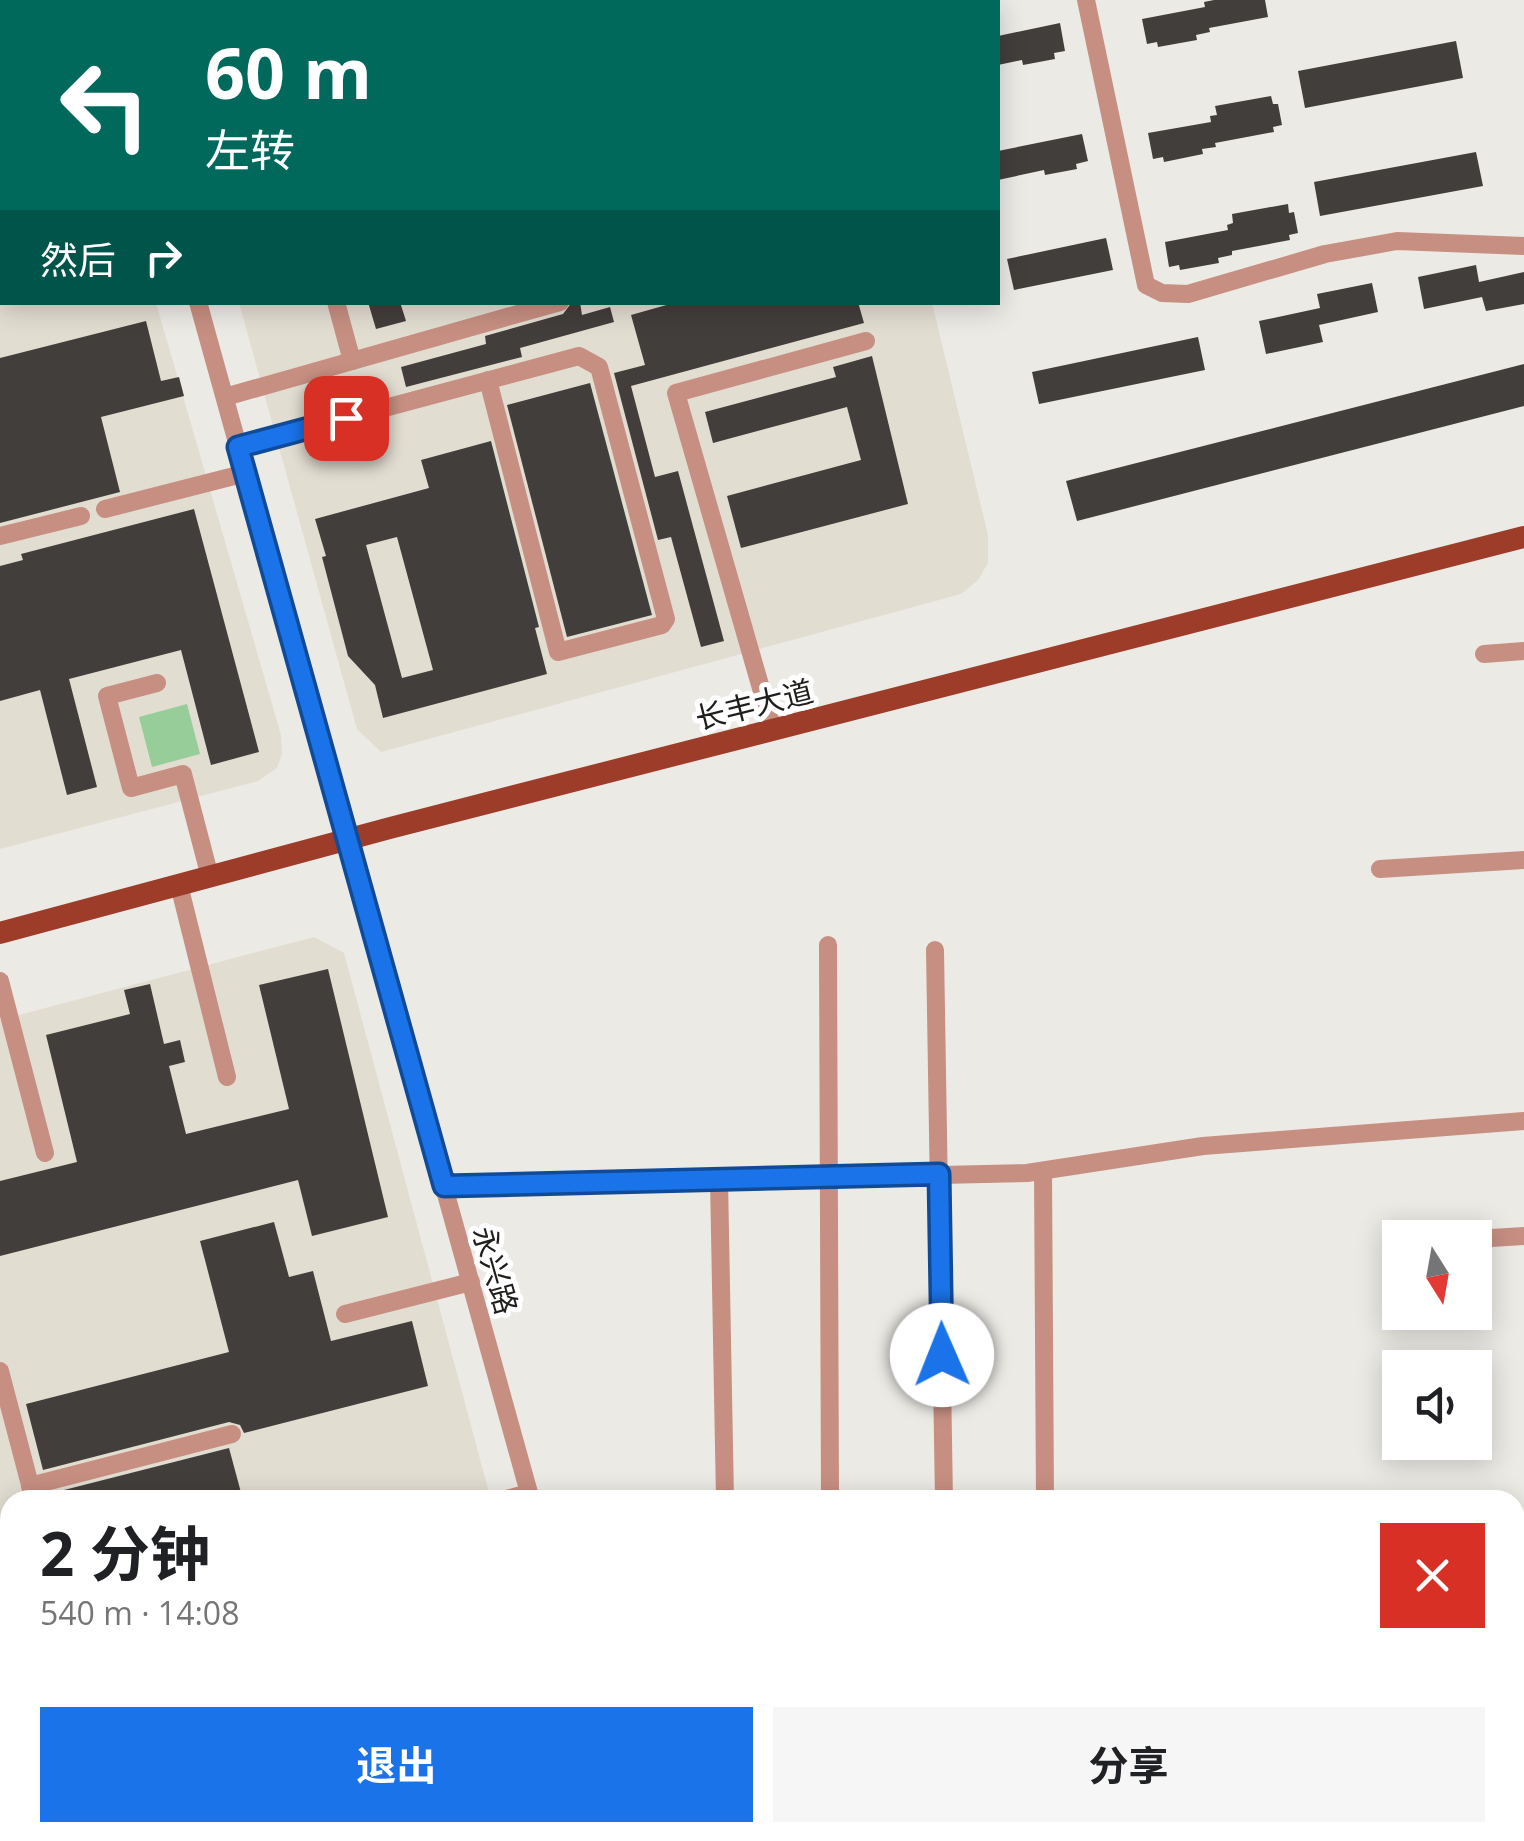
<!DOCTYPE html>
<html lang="zh">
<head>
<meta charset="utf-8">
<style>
  body { margin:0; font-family:"Open Sans","Noto Sans SC",sans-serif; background:#f6f6f6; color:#202124; height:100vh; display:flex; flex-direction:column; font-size:38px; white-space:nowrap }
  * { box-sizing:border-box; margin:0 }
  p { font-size:32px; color:#757577 }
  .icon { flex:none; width:55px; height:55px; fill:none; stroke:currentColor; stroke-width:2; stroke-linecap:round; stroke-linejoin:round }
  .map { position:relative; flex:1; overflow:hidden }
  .drawer { position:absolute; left:0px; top:1490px; width:1525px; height:352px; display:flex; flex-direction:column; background:#fff; border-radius:30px 30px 0 0; box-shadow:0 5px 25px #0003 }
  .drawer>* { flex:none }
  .top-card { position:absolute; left:0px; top:0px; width:1000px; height:305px; box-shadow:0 5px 25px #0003; background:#00695c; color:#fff; overflow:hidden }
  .needle { width:65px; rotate:169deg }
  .fabs { position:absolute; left:1382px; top:1220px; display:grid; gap:20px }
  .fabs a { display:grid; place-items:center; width:110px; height:110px; border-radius:0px; background:#fff; box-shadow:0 5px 25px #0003; font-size:50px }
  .pin { position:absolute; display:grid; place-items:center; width:85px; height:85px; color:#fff; margin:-42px; border-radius:20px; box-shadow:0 5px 15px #0006 }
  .me { position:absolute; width:110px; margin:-55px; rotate:359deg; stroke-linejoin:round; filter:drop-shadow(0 0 8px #0008) }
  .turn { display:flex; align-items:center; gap:35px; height:210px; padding:0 40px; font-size:45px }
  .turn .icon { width:130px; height:130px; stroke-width:2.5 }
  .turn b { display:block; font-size:70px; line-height:85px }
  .then { display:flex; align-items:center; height:95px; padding:0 40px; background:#0003; gap:20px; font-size:38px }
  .round { display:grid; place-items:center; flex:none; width:105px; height:105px; border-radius:0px; background:#f6f6f6 }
  .head { display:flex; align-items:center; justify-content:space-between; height:170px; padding:0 40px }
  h1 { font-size:60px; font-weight:700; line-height:75px }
  .button { display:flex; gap:20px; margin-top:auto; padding:20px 40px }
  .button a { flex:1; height:115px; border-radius:0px; background:#1a73e8; color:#fff; font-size:40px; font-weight:700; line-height:115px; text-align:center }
  .button a+a { background:#f6f6f6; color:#202124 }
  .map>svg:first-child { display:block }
</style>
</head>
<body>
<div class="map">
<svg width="1524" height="1841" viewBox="0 0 1524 1841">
  <rect width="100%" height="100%" fill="#eceae5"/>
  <g fill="#e2ddd1">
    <path d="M0,0L69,2H2V302L156,303L281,735L282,754L277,768L258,781L0,849Z"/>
    <path d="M156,0H852L853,2H156Z"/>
    <path d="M239,303H932L988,535V563L978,580L961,594L381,752L357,729Z"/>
    <path d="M314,937L344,953L491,1500H10V1725L0,1728V1020Z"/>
    <path d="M10,1812V1832H586L588,1841H0V1815Z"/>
  </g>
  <path fill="#97cd99" d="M187,704L200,754L152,767L139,717Z"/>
  <g fill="#423e3b" fill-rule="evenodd">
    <path d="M1214,0H1265L1268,17L1209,28L1210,32L1196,35L1197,40L1158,47L1157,42L1147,44L1142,19L1205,7L1204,2Z"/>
    <path d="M1060,23L1065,51L1054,53L1055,59L1023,65L1022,60L998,65V36Z"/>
    <path d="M1456,41L1463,78L1305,108L1298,71Z"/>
    <path d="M1271,96L1273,104H1278L1282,125L1273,127L1274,132L1215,143L1216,147L1202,149L1203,154L1164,162L1163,157L1153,159L1148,133L1211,122L1210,116L1217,115L1215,106Z"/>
    <path d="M1082,134L1088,161L1076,164L1077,169L1045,175L1044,170L998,180V151Z"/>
    <path d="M1476,152L1483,186L1320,216L1314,182Z"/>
    <path d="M1288,204L1289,213L1294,212L1298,233L1289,235L1290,240L1232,251V255L1218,258L1219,263L1180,270L1179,265L1169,267L1165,242L1228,230L1227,225L1233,223L1232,214Z"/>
    <path d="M1106,238L1113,270L1014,290L1007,259Z"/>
    <path d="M1476,265L1479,282L1524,272V304L1486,311L1482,297L1424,309L1418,277Z"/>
    <path d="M1372,283L1378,312L1319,325L1323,342L1266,354L1259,321L1320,308L1317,294Z"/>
    <path d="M368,302H400L406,321L376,329Z"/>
    <path d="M572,302H580L582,315L610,307L614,322L520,348L522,357L406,387L401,367L486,344L485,336L563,314Z"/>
    <path d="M677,302H858L864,323L631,386L655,477L678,471L724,641L701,647L671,537L658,540L614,373L645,365L631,315Z"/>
    <path d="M146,321L161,381L179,377L184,396L101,417L120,492L0,523V358Z"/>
    <path d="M1198,337L1205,370L1039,404L1032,372Z"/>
    <path d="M872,356L908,504L741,548L727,496L861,460L847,407L713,443L705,412L836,377L833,367Z"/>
    <path d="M1524,364V406L1077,521L1066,481Z"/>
    <path d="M590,383L652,615L567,637L507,405Z"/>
    <path d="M491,441L539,627L535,628L547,674L383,718L375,685L348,656L322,557L326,556L315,519L429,488L421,460ZM397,537L433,670L402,678L366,545Z"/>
    <path d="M194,509L259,752L211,765L181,650L69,679L97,787L67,795L40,690L0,701V566L23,560L21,554Z"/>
    <path d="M328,969L388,1217L312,1236L298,1180L0,1256V1181L77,1162L46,1035L130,1014L124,990L150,984L164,1044L180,1040L185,1062L169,1066L186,1134L289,1109L259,985Z"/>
    <path d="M274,1222L289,1277L313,1271L331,1341L412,1321L428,1386L244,1433L240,1425L229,1422L43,1470L26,1404L229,1352L200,1241Z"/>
    <path d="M229,1448L243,1500H67L64,1490Z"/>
  </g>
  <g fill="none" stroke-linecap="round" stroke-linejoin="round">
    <g stroke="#c68f82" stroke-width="18">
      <path d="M115,0V2"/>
      <path d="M1086,0L1146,285L1162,293L1188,294L1325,254L1397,241L1524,246"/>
      <path d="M0,89L2,98"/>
      <path d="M198,302L531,1500"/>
      <path d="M336,302L352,361"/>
      <path d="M225,397L560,302"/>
      <path d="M239,447L579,356L599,367L666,619L662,625L558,652L488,380"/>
      <path d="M105,509L246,473"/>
      <path d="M0,536L81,516"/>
      <path d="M1484,654L1524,651"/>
      <path d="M157,683L107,696L131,788L183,774L210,877"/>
      <path d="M773,730L676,393L866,341"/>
      <path d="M1380,869L1524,860"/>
      <path d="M179,885L227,1077"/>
      <path d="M828,945L830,1500"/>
      <path d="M935,950L944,1500"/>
      <path d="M0,981L45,1153"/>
      <path d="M1043,1171L1045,1500"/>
      <path d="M719,1179L725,1500"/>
      <path d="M444,1186L1027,1173L1203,1146L1524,1121"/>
      <path d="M1475,1239L1524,1236"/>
      <path d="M345,1314L471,1282"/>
      <path d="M0,1371L34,1500"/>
      <path d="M30,1486L232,1434"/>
      <path d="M502,1500L529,1493"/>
      <path d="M0,1614L10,1611"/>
      <path d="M0,1768L10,1765"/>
      <path d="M193,1832L195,1841"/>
      <path d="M950,1832V1841"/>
      <path d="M725,1841L726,1832"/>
    </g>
    <path stroke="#9d3d29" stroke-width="22" d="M0,933L390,828L1524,537"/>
  </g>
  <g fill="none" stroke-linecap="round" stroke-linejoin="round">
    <g stroke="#114b97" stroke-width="25">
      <path id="route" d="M346,418L238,447L444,1186L939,1174L942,1355"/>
    </g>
    <use href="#route" stroke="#1a73e8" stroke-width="18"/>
  </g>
  <g text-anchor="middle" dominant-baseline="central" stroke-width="10" stroke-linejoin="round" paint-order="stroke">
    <g font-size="30" fill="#1f1e1c" stroke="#fff">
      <text transform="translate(754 704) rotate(-14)">长丰大道</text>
      <text transform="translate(496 1270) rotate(74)">永兴路</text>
    </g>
  </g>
</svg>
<div class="fabs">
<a><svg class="needle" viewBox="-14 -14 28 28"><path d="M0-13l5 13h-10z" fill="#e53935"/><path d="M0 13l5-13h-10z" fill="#757577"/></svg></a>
<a><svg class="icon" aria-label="sound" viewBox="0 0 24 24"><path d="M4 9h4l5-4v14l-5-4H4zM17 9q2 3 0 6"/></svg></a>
</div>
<div class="pin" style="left:346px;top:418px;background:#d93025"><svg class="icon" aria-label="arrive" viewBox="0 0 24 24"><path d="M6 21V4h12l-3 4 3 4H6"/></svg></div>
<svg class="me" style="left:942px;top:1355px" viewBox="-20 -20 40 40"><circle r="19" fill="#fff"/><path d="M0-13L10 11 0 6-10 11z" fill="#1a73e8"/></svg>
<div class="top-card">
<div class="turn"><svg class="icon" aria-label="left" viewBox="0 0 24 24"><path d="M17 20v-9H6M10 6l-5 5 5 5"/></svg><div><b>60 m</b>左转</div></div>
<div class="then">然后<svg class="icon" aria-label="right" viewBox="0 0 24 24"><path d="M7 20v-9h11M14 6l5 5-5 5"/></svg></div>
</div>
<section class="drawer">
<div class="head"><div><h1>2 分钟</h1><p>540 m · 14:08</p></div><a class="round" style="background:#d93025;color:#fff"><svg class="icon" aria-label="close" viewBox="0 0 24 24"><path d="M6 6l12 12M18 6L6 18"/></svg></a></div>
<div class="button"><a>退出</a><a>分享</a></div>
</section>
</div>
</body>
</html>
